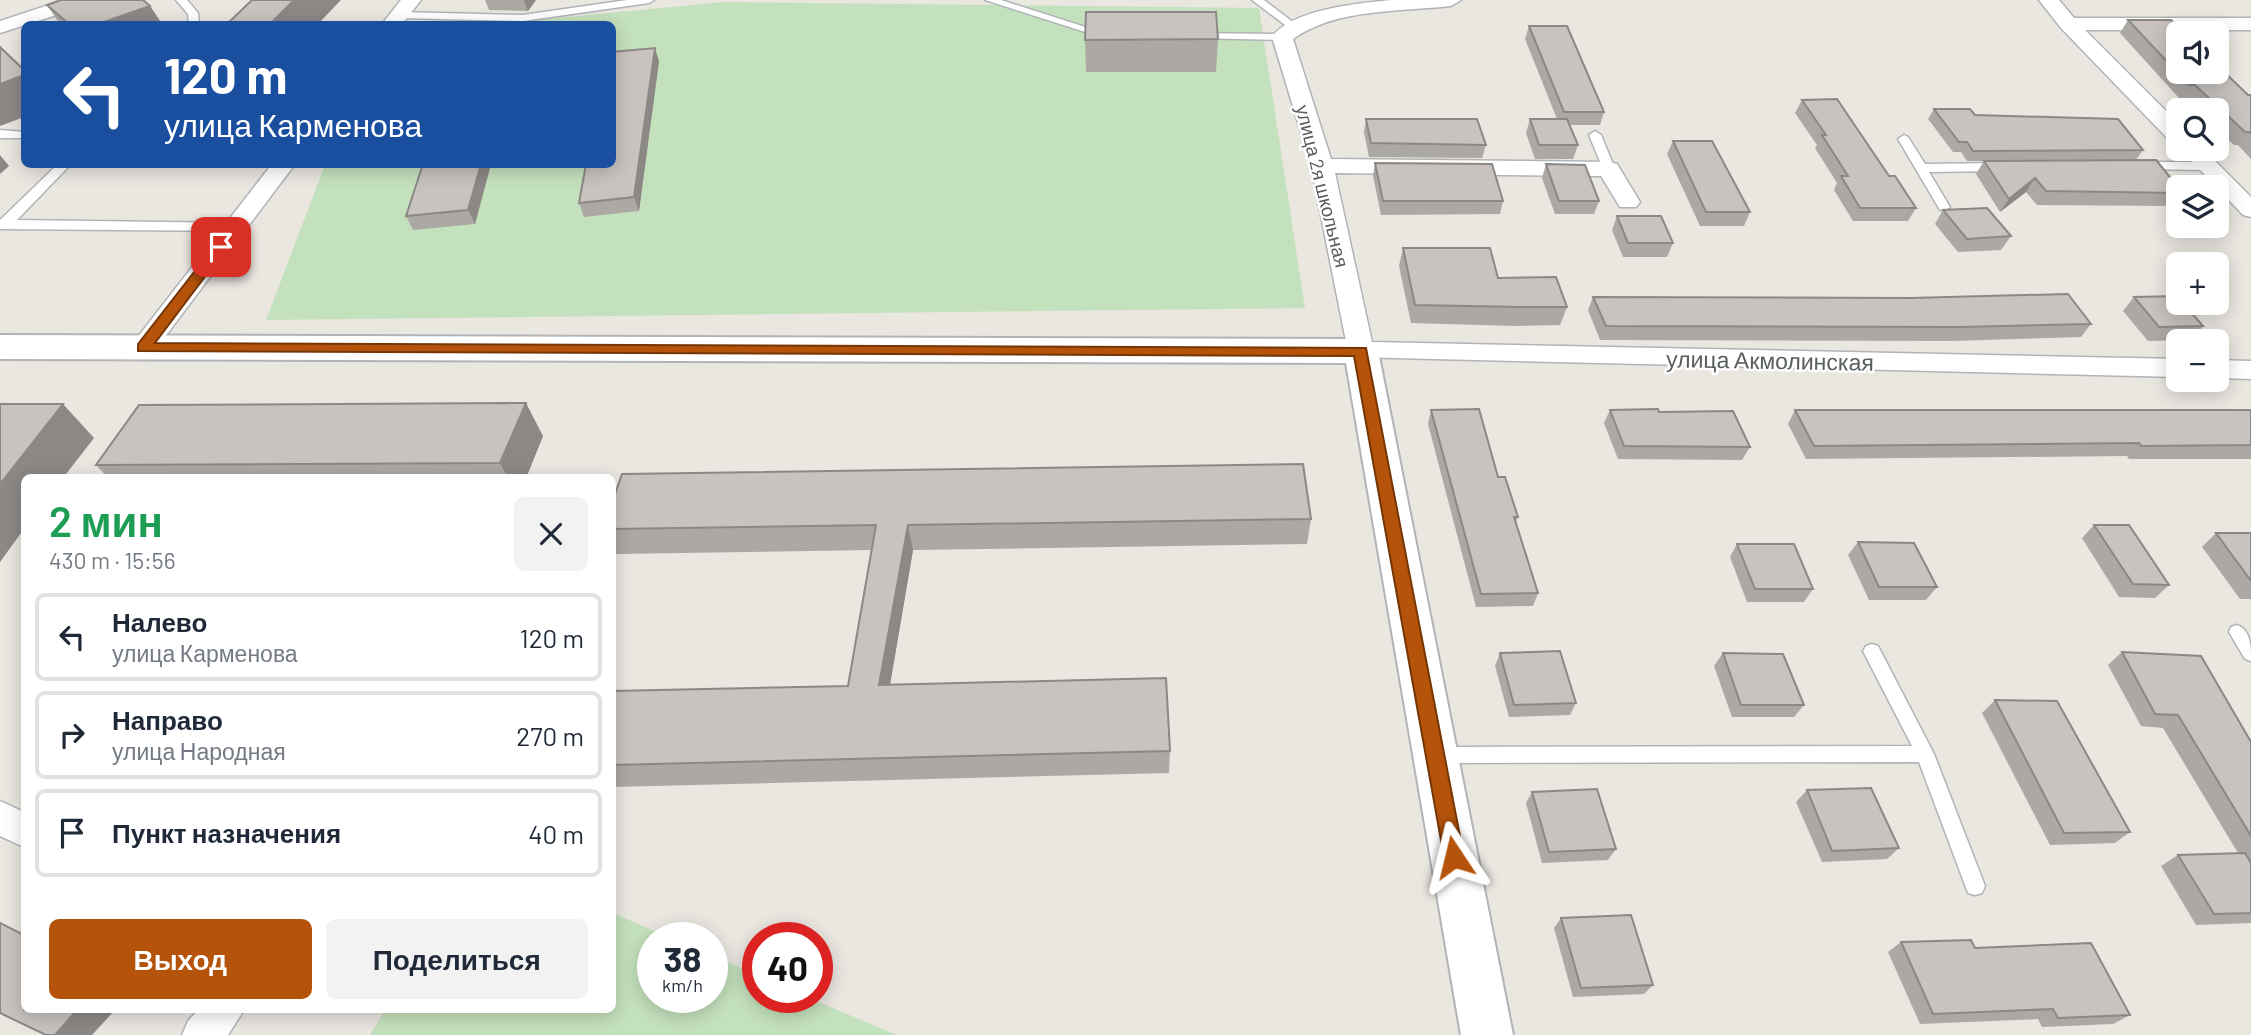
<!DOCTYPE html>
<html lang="ru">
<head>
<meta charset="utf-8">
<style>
  body { margin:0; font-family:Barlow,sans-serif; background:#f2f2f3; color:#1f2937; height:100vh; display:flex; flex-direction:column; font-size:26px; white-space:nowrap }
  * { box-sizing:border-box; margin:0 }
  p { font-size:23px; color:#747a83 }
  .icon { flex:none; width:38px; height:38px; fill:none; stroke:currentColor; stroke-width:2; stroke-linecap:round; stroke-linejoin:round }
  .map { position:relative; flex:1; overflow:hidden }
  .side { position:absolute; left:21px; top:474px; width:595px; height:539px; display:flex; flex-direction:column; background:#fff; border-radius:10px; box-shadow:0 4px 18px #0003 }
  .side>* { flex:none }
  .top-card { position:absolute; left:21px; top:21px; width:595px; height:147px; border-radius:10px; box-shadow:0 4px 18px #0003; background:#1a4fa0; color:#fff; overflow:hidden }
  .fabs { position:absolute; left:2166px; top:21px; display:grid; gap:14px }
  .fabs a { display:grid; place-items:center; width:63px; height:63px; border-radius:10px; background:#fff; box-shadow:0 4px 18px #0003; font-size:35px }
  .speed { position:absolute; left:637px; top:922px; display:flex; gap:14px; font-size:35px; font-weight:700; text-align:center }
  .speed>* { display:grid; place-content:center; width:91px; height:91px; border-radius:50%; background:#fff; box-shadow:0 4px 18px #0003; line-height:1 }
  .speed small { font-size:18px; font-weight:400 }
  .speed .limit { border:10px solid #d22; background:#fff; color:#111 }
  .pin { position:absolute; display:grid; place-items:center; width:60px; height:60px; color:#fff; margin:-30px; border-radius:14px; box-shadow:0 4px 10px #0006 }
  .me { position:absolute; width:77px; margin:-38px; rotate:350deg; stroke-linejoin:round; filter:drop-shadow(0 0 5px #0008) }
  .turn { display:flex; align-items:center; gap:24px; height:147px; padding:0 28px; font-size:32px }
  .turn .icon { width:91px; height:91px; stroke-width:2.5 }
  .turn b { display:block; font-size:49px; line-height:60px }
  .round { display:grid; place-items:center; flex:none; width:74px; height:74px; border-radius:10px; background:#f2f2f3 }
  .summary { display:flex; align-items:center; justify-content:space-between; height:119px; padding:0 28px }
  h1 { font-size:42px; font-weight:600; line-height:52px; color:#1e9e55 }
  .primary-button { display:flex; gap:14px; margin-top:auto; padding:14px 28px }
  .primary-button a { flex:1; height:80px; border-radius:10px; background:#b45309; color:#fff; font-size:28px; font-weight:600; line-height:80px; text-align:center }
  .primary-button a+a { background:#f2f2f3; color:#1f2937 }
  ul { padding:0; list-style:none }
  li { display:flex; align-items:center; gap:21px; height:88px; margin:0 14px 10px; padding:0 14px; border:4px solid #e0e1e3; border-radius:10px }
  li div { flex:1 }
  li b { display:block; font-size:26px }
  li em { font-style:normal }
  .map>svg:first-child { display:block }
</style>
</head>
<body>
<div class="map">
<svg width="2251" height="1035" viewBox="0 0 2251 1035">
  <rect width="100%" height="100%" fill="#eae6e0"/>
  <g fill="#c4e1bd">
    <path d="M724,2L1259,8L1305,308L266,320L325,165L612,164V24H492Z"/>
    <path d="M613,913L670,938H653V998H712V956L758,975V998H809L897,1035H370L385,1010H612Z"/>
  </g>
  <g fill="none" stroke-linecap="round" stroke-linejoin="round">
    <g stroke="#b0b4b7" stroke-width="3">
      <g id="service">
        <path d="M176,0H187L198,13L199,24H189L188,14Z"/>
        <path d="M627,0H654L649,3L523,21L400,18L395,15L400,12L523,15Z"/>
        <path d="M985,0H1001L1110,35L1101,37Z"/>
        <path d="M1252,0H1264L1298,26L1289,28Z"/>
        <path d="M1197,33L1282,34L1287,37L1282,40L1193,38V34Z"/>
        <path d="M0,130L24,132V138H0Z"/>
        <path d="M1595,131L1601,135L1615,169L1613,172H1605L1603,169L1589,135Z"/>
        <path d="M1904,135L1908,137L1925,164L2002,163L2008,167L2002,171L1929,172L1950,207L1944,211L1940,210L1898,139Z"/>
        <path d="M2140,162H2207L2213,166L2207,170L2136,169L2134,166Z"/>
        <path d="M58,164H71L17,220L236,223L242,227L236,231L0,229V220Z"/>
        <path d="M2237,625C2251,630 2251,647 2251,661L2245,659L2229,632L2231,627Z"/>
        <path d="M1872,644L1878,646L1934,754L1985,886L1982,893L1975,895L1968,893L1919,762L1438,763L1432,761L1429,755L1432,749L1438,747L1912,746L1863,651L1866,646Z"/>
      </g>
    </g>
    <g stroke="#b0b4b7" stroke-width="3">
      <g id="minor">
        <path d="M64,0H94L91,4L0,33V21Z"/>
        <path d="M401,0H421L402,24H382Z"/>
        <path d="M1392,0H1461L1451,6C1400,12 1336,8 1293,39L1331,159L1609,162L1617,164L1640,202L1636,207H1620L1601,176L1335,173L1372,342L2179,359V377L1352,357L1348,351L1311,166L1272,37C1292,9 1360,3 1392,0Z"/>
        <path d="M2039,0H2059L2074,18H2251V30H2085L2179,124V144L2171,142L2061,28Z"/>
        <path d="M2180,149H2203L2251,197V217L2243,215Z"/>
        <path d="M272,164H295L152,354L143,357L134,354L130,348L134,342Z"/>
        <path d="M2217,360L2251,361V379L2217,378Z"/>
        <path d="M0,801L24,812V847L0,836Z"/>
        <path d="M198,1010H244L228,1035H182L188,1021Z"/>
      </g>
    </g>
    <g stroke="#b0b4b7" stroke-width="4">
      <path id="tertiary" d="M0,335L1361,339L1373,343L1378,351L1513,1035H1461L1346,363L0,359Z"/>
    </g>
    <use href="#service" fill="#fff" fill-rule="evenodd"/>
    <use href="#minor" fill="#fff" fill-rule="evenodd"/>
    <use href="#tertiary" fill="#fff" fill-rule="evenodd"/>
  </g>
  <g fill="#aca8a4">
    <path d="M485,0H536L528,11L489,10Z"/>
    <path d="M47,5L150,6L162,24H60Z"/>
    <path d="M2128,20L2248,95H2251V159L2238,145H2234L2217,129V110H2198L2185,98H2179L2120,33Z"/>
    <path d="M1529,26L1604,112L1600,125H1570L1578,145L1573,159H1535L1526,133L1530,119H1557L1525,39Z"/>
    <path d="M1218,39L1216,72H1086L1085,40Z"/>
    <path d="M659,61L639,211L584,217L579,203Z"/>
    <path d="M1802,100L1889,176L1916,208L1908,221H1853L1834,190L1837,183L1815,148L1817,145L1795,113Z"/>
    <path d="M1934,109L1975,115L2143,150L2136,160L2179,188V198L2172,206L2037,205L2026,192L2000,212L1976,174L1984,161H1967L1961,152H1953L1928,119Z"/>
    <path d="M1366,119L1486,145L1482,158L1369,157L1364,132Z"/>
    <path d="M1673,141L1750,212L1744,226H1700L1667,154Z"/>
    <path d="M1375,163L1503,201L1500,214L1381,215L1373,176Z"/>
    <path d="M139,164H188L185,167L140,166Z"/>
    <path d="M423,164H491L475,224L413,230L406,216Z"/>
    <path d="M1546,164L1599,201L1594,214H1555L1542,178Z"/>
    <path d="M1943,210L2011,236L2001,250L1958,252L1935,224Z"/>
    <path d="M1617,216L1673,243L1667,257H1623L1612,230Z"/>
    <path d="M1403,248L1498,278L1567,307L1560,325L1517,326L1411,323L1399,266Z"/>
    <path d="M1593,297L2091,324L2081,337L1950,341L1600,340L1588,310Z"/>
    <path d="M2134,297L2203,326L2192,340L2148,341L2123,311Z"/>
    <path d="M1431,410L1498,477L1518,517L1516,522L1538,593L1533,606L1476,607L1428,424Z"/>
    <path d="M1610,410L1659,412L1750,447L1742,460L1618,459L1604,423Z"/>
    <path d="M1795,410L2251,411V459H2129L2127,456L1806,459L1788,424Z"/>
    <path d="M543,436L526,478H108L96,465Z"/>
    <path d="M612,503L1311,519L1307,544L913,550L890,685L1170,751L1169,773L612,787V691L848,686L872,550L616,554L612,547Z"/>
    <path d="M2094,525L2169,585L2155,598L2119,597L2082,538Z"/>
    <path d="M2216,533H2251V599H2240L2202,547Z"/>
    <path d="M1858,542L1937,587L1926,600H1869L1848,555Z"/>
    <path d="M1737,544L1813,589L1804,602H1747L1730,557Z"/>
    <path d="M2122,652L2251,742V861H2249L2251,863V923L2196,925L2161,866L2178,855L2238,853L2163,728L2141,726L2108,665Z"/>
    <path d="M1500,653L1576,703L1570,715L1509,717L1495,666Z"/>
    <path d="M1723,653L1804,705L1794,717H1732L1714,666Z"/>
    <path d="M1995,700L2130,832L2115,843L2050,845L1982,713Z"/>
    <path d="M1807,790L1899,848L1887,859L1822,862L1796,802Z"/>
    <path d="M1532,792L1616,849L1608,860L1542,863L1526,803Z"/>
    <path d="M1561,918L1653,985L1644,994L1573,997L1554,928Z"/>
    <path d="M1901,942L1975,948L2130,1015L2113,1024L2042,1027L2038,1019L1920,1024L1888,952Z"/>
  </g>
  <g fill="#8c8886">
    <path d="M294,0H341L318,24H270Z"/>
    <path d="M524,0H536L528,11Z"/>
    <path d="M150,6L162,24H98Z"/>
    <path d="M655,48L659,61L639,211L634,197Z"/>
    <path d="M24,75V117L0,126V84Z"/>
    <path d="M0,155L9,166L0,174Z"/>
    <path d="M481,164H491L475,224L468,210Z"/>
    <path d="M2035,178L2026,192L2000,212L2009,199Z"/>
    <path d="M526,403L543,436L526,478H508L500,463Z"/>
    <path d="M63,404L94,438L63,478H24V529L0,562V484Z"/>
    <path d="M908,525L913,550L886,708L879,685Z"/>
    <path d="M77,1010H115L92,1035H55Z"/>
  </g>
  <g fill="#c8c3bf" stroke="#8c8886" stroke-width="2">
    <path d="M61,0H143L150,6L98,24H69L47,5Z"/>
    <path d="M252,0H294L270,24H227Z"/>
    <path d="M1086,12H1216L1218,39L1085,40Z"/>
    <path d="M2128,20H2171L2185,33H2179V72H2217V65L2248,95H2251V134L2249,132H2245L2195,85H2189Z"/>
    <path d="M1529,26H1567L1604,112H1564Z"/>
    <path d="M0,47L24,70V75L0,84Z"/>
    <path d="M655,48L634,197L579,203L586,164H612V52Z"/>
    <path d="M1837,99L1889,176H1895L1916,208H1860L1841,176H1848L1822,135H1826L1802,100Z"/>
    <path d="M1934,109H1970L1975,115L2118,119L2143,150L1973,151L1967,142H1959Z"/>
    <path d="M1366,119H1477L1486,145L1371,143Z"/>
    <path d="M1530,119H1567L1578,145H1539Z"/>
    <path d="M1673,141H1712L1750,212H1706Z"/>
    <path d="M2156,160L2179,188V193L2046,191L2035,178L2009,199L1984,161Z"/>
    <path d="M1375,163L1492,164L1503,201H1383Z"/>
    <path d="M423,164H481L468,210L406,216Z"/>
    <path d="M1546,164L1585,165L1599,201H1559Z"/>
    <path d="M1987,208L2011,236L1967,239L1943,210Z"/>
    <path d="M1617,216H1661L1673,243H1628Z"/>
    <path d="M1403,248H1490L1498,278L1556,277L1567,307H1522L1415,305Z"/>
    <path d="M2068,294L2091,324L1960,327L1606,326L1593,297L1910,298Z"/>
    <path d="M2178,296L2179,298V303H2183L2203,326L2159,327L2134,297Z"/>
    <path d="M526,403L500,463L96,465L139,405Z"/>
    <path d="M0,404H63L0,484Z"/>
    <path d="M1479,409L1498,477H1505L1518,517H1514L1538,593L1481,594L1431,410Z"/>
    <path d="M1658,409L1659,412L1733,411L1750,447L1624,446L1610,410Z"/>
    <path d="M1795,410H2250L2251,411V445L2141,446L2139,443L1814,446Z"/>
    <path d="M1303,464L1311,519L908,525L879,685L1166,678L1170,751L612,765V691L848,686L876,525L612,529V503L622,474Z"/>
    <path d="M2094,525H2129L2169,585L2133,584Z"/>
    <path d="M2216,533H2251V581Z"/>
    <path d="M1858,542L1914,543L1937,587H1879Z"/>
    <path d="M1737,544H1794L1813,589H1755Z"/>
    <path d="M1560,651L1576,703L1514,705L1500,653Z"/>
    <path d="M2122,652L2201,656L2251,742V836L2178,715L2155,714Z"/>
    <path d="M1723,653L1783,654L1804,705H1741Z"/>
    <path d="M1995,700L2057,701L2130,832L2064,833Z"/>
    <path d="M1871,788L1899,848L1832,851L1807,790Z"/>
    <path d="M1597,789L1616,849L1549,852L1532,792Z"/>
    <path d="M2245,853L2251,863V913L2214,914L2178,855Z"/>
    <path d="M1631,915L1653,985L1581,988L1561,918Z"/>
    <path d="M0,923L24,935V1010H77L55,1035H46L0,1013Z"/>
    <path d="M1971,940L1975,948L2091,943L2130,1015L2058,1018L2053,1009L1933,1014L1901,942Z"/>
  </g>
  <path fill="#b45309" stroke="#753606" stroke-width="2" d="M221,243L227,247L225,250L155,343L1366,348L1464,857L1461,863L1454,866L1447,863L1444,857L1354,356L138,351V344L216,244Z"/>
  <g text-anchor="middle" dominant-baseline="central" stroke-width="5" stroke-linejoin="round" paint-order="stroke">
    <g font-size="19" fill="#585d60" stroke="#fff">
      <text transform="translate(1323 186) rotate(76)">улица 2я школьная</text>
    </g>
    <g font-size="23" fill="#585d60" stroke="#fff">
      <text transform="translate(1770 360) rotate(1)">улица Акмолинская</text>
    </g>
  </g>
</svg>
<div class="fabs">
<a><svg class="icon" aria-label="sound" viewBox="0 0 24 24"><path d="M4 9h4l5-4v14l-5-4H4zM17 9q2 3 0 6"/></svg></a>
<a><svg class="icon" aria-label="search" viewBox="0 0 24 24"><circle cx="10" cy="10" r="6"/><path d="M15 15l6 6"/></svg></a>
<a><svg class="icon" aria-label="layers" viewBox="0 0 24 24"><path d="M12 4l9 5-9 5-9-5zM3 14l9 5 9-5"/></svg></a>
<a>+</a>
<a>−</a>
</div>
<div class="speed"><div>38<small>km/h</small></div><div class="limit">40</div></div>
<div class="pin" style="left:221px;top:247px;background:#d93025"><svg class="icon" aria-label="arrive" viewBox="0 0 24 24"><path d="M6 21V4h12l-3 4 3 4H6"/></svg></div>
<svg class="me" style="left:1454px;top:857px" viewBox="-20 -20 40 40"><path d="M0-17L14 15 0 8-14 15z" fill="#b45309" stroke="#fff" stroke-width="4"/></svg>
<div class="top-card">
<div class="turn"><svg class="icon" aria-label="left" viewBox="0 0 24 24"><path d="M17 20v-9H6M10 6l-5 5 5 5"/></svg><div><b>120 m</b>улица Карменова</div></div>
</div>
<section class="side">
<div class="summary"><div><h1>2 мин</h1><p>430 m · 15:56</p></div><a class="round"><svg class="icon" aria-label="close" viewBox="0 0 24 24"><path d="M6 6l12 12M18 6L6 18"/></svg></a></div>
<ul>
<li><svg class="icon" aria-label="left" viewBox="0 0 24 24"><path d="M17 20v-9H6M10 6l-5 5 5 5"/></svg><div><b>Налево</b><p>улица Карменова</p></div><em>120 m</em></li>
<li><svg class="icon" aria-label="right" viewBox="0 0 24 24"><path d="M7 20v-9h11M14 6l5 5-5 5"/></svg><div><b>Направо</b><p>улица Народная</p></div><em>270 m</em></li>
<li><svg class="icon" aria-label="arrive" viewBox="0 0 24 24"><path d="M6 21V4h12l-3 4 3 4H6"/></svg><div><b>Пункт назначения</b></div><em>40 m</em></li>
</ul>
<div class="primary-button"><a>Выход</a><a>Поделиться</a></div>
</section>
</div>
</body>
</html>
